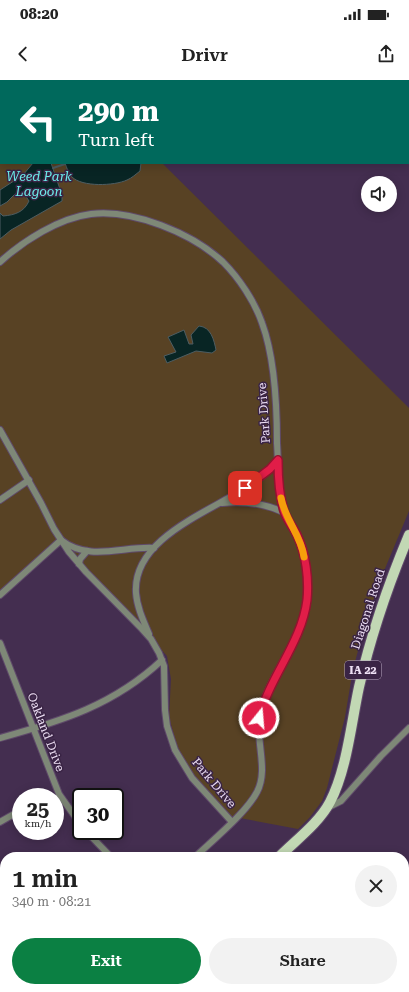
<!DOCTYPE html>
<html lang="en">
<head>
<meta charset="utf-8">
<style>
  body { margin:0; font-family:"Roboto Serif",serif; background:#f2f2f2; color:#222; height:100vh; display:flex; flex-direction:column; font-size:15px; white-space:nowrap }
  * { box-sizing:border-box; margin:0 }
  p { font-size:13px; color:#767676 }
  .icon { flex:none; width:22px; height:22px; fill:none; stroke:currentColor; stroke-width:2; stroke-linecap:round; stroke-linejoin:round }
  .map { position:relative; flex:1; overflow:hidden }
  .drawer { position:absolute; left:0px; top:772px; width:409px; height:140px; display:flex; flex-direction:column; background:#fff; border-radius:16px 16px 0 0; box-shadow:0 2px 10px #0003 }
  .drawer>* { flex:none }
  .top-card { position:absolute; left:0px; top:0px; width:409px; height:84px; box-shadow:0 2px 10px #0003; background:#00695c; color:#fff; overflow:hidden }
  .controls { position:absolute; left:361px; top:96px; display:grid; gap:8px }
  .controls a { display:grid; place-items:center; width:36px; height:36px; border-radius:50%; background:#fff; box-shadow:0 2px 10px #0003; font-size:20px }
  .speed { position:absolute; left:12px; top:708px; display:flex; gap:8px; font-size:20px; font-weight:700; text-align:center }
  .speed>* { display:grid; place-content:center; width:52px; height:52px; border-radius:50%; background:#fff; box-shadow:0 2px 10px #0003; line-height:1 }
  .speed small { font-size:10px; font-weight:400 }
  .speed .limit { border:2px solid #111; border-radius:6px; background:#fff; color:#111 }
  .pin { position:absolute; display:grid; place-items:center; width:34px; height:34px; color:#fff; margin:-17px; border-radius:8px; box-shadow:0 2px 6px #0006 }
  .me { position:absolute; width:44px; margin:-22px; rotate:17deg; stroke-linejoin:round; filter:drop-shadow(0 0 3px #0008) }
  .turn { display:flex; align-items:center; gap:14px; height:84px; padding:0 12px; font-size:18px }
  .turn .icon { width:52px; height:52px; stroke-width:2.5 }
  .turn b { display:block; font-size:28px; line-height:34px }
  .round { display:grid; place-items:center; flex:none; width:42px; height:42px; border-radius:21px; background:#f2f2f2 }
  .head { display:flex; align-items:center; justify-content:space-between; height:68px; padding:0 12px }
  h1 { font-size:24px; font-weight:600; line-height:30px }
  .cta { display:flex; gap:8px; margin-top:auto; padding:8px 12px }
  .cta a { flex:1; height:46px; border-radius:24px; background:#0b8043; color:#fff; font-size:16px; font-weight:600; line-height:46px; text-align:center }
  .cta a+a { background:#f2f2f2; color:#222 }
  .status { display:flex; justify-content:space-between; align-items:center; height:28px; padding:0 20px; background:#fff; direction:ltr }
  .status svg { height:11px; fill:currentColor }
  header { display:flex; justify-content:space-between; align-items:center; height:52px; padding:0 12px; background:#fff; font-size:18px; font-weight:600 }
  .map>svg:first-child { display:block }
</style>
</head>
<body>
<div class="status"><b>08:20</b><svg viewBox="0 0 49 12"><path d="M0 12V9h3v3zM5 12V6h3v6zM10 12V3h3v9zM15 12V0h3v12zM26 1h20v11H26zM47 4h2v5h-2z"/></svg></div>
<header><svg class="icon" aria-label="back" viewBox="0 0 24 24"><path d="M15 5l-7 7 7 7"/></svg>Drivr<svg class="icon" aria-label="share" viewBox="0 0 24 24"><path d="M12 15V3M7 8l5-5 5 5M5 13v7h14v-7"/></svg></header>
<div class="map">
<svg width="409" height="912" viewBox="0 0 409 912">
  <rect width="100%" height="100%" fill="#442e50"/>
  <path fill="#584224" d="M0,0L77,1H1V83H162L409,328V431L379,503L364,549L353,589L345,637L327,708L322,721L310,737L298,749L229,736L191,693L177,666L169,637L171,599L167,576L138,544L81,487L60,458L55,461L0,511Z"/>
  <g fill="#082524" stroke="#4d5d62">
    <path d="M33,83H51L62,115V121L11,150L0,159V133L3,136C15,135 24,132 29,121L25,115L15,114L7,122L0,126V110L23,95Z"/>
    <path d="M65,83H141L140,91C136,94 132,98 127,100C114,106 82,107 72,97C68,93 67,88 65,83Z"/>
    <path d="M199,246C211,247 214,260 216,270L212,273L196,271L167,283L164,276L176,272L168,257L184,250L189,264H193L191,255Z"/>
  </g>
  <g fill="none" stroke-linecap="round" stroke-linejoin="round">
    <g stroke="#4d5d62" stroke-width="2">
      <path d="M371,1L373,0"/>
      <path d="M53,88L65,84"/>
    </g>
    <g stroke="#5f4a6a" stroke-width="8">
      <g id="minor">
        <path d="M0,182C23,161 59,138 91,134C133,129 192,153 223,182C239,198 255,222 262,243C275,278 277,325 277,363C278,378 278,393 279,408C281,418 283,429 287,438C292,448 298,456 302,466C307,482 308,503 307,520C303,561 267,597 260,636C255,661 269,689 257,712C246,733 213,760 195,777"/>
        <path d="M0,350L41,423L54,449L69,472L86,492L142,549L151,559L159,573L164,586L165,630L167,646L175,670L192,698L232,742"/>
        <path d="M0,420L29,400"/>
        <path d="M222,423C244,421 265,423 285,433"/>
        <path d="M79,484L80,479L87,471"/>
        <path d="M0,515L61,460C89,482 123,466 154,468"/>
        <path d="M149,554C143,540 137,527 136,513C132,455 219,429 256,401C264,395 271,388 278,380"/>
        <path d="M0,563L59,714L81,745"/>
        <path d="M0,658C62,641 114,625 162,580"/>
        <path d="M327,728L341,721L381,676L409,648"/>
        <path d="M0,742L21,730"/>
        <path d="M86,751L111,777"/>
        <path d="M404,819L409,814"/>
        <path d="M0,889H5"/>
        <path d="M67,907L72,912"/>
        <path d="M223,912L228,907"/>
        <path d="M306,912L311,907"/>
      </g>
    </g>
    <g stroke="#5f4a6a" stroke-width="12">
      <g id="primary">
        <path d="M279,777C296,760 319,743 330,722C347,689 351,644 359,607C371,555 388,505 409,455"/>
        <path d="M139,912L144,907"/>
      </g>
    </g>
    <use href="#minor" stroke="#7e8877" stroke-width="6"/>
    <use href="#primary" stroke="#c2d8b4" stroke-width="10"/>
  </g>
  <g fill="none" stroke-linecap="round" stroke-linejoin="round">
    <g stroke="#92132f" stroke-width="10">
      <path id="route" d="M245,408L270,389L278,380C278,397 279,415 284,431C287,440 293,447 297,455C306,474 309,499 307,520C302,562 269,598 259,638"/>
    </g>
    <use href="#route" stroke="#e11d48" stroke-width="7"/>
    <path stroke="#f59e0b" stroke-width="7" d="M281,418C285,440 301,455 304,477"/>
  </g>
  <g text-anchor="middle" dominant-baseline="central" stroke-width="3" stroke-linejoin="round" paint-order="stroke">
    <rect fill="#3a2445" stroke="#b7a7c0" stroke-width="1" x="345" y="581" width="36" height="18" rx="3"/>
    <g font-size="11" font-weight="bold" fill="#eddff4">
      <text x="363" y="590">IA 22</text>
    </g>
    <g font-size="12" fill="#eddff4" stroke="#3a2445">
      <text transform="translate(264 333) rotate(-94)">Park Drive</text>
      <text transform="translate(368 529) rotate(-72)">Diagonal Road</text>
      <text transform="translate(46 652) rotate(69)">Oakland Drive</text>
      <text transform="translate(214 703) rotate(50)">Park Drive</text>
    </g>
    <g font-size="13" font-style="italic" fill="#6cedea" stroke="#3a2445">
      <text x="39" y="96">Weed Park<tspan x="39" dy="15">Lagoon</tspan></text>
    </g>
  </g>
</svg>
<div class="controls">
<a><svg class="icon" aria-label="sound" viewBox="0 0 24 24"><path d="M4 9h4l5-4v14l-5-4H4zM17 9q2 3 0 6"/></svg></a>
</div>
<div class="speed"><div>25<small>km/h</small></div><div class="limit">30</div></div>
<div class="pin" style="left:245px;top:408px;background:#d93025"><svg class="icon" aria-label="arrive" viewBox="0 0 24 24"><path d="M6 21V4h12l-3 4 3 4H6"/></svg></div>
<svg class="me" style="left:259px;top:638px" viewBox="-20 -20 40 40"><circle r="17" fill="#e11d48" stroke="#fff" stroke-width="3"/><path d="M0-11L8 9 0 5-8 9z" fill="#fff"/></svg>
<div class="top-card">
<div class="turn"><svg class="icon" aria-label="left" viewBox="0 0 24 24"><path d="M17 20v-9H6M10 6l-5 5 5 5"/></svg><div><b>290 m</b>Turn left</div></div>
</div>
<section class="drawer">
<div class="head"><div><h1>1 min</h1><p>340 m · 08:21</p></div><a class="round"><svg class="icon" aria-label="close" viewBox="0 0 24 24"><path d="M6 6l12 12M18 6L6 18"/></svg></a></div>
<div class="cta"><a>Exit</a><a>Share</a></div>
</section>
</div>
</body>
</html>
